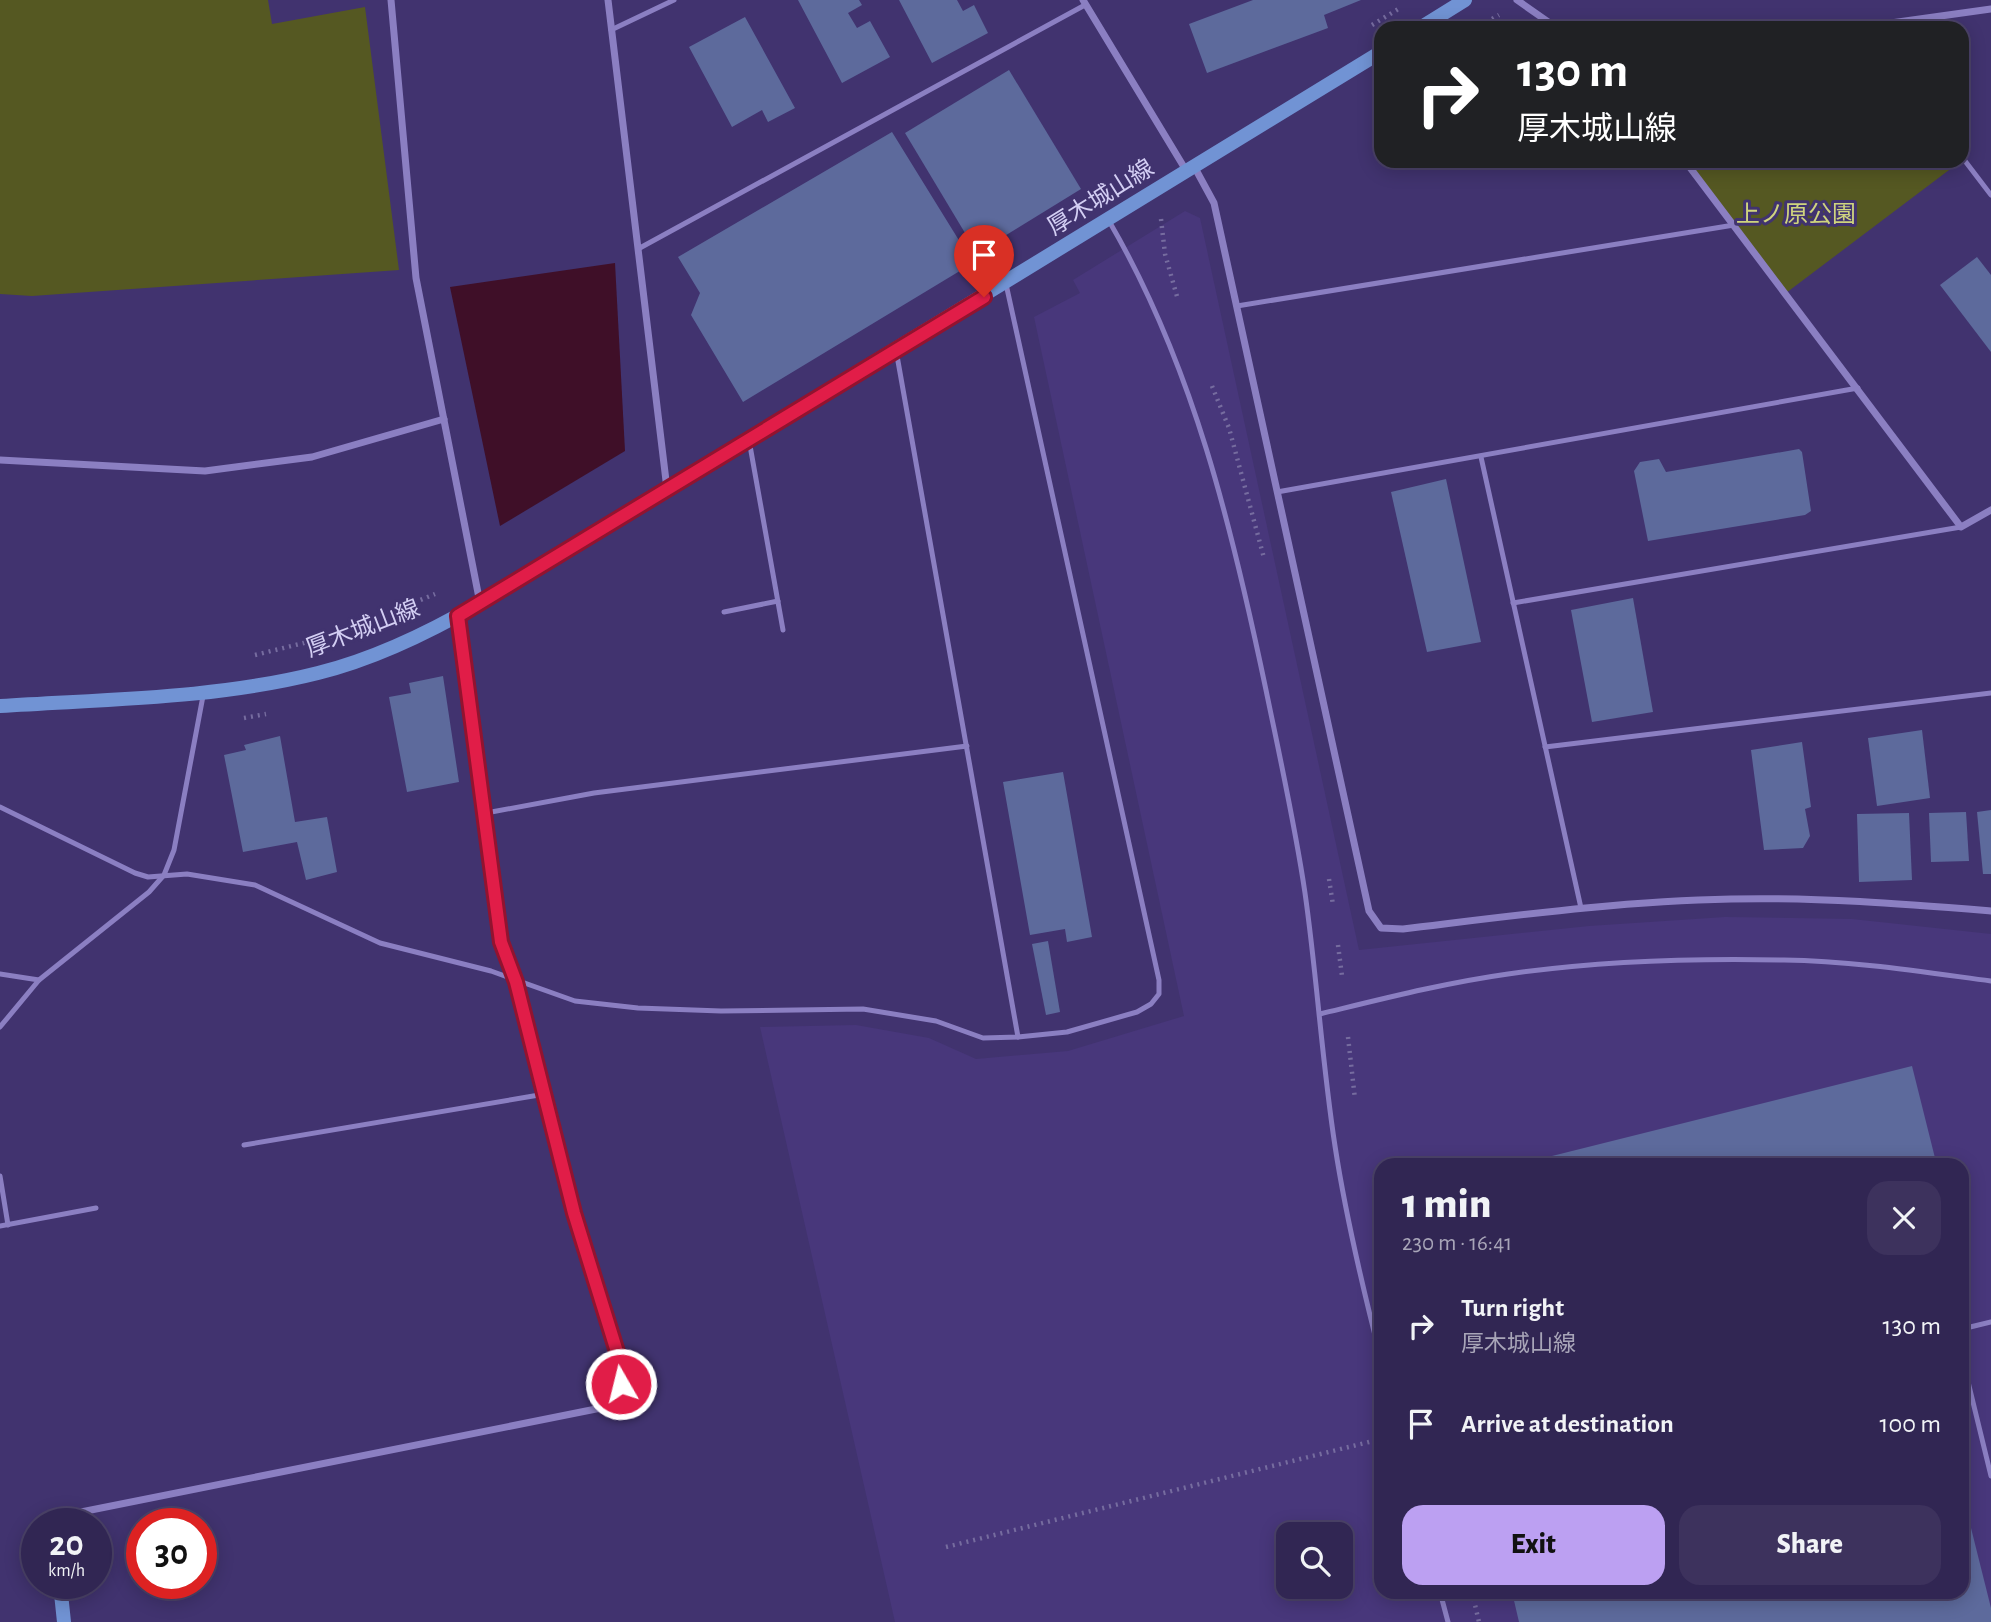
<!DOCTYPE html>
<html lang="en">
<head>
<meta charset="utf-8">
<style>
  body { margin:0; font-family:"Alegreya Sans","Noto Sans JP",sans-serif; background:#3d325d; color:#f1f3f6; height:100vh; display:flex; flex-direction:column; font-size:26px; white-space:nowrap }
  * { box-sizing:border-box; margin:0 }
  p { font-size:23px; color:#a8a5b8 }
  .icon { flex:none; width:38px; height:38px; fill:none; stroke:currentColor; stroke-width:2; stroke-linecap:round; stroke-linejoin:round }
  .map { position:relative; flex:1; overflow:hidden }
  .side { position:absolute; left:1374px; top:1158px; width:595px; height:441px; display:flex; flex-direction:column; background:#312653; border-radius:21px; box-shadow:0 4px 18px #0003,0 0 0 2px #4c436a }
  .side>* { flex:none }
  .guide { position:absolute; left:1374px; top:21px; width:595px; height:147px; border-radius:21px; box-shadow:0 4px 18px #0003,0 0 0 2px #4c436a; background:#202124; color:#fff; overflow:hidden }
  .buttons { position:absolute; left:1276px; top:1522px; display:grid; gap:14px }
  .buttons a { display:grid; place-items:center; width:77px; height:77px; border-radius:14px; background:#312653; box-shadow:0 4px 18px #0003,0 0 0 2px #4c436a; font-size:35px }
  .speed { position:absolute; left:21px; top:1508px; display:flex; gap:14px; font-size:35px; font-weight:700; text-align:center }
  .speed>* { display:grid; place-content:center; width:91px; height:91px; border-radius:50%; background:#312653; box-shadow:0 4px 18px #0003,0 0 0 2px #4c436a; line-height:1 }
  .speed small { font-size:18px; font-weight:400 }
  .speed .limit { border:10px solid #d22; background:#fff; color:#111 }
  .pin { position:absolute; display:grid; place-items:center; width:60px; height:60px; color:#fff; margin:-72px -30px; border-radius:50% 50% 50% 0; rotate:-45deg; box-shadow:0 0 7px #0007 }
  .pin .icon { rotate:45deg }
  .me { position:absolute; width:77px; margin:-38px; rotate:352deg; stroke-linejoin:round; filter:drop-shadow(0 0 5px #0008) }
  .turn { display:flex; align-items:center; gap:24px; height:147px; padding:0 28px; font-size:32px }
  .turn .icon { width:91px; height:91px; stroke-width:2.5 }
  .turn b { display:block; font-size:49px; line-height:60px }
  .round { display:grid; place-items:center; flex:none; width:74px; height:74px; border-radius:21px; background:#3d325d }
  .overview { display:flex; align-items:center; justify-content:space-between; height:119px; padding:0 28px }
  h1 { font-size:42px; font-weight:800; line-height:52px }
  .primary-button { display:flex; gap:14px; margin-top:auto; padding:14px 28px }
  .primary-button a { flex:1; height:80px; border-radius:21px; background:#bca0f2; color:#111; font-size:28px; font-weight:800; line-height:80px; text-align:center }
  .primary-button a+a { background:#3d325d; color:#f1f3f6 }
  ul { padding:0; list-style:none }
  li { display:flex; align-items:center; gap:21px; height:98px; padding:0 28px }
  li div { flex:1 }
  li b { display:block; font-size:26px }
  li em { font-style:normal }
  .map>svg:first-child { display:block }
</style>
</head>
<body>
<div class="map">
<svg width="1991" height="1622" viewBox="0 0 1991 1622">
  <rect width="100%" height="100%" fill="#41336f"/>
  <path fill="#48377b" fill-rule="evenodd" d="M1185,211L1200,218L1359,950L1589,926L1725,917L1852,919L1991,934V1622H895L760,1027L856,1025L929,1038L976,1059L1068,1051L1184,1016L1034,317L1080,293L1073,280ZM1381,1166H1962V1592H1381ZM1288,1535H1340V1587H1288Z"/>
  <g fill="#555822">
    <path d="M0,0H268L272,24L365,7L399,270L32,296L0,294Z"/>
    <path d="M1685,161H1961L1786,293Z"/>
  </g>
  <path fill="#3f0f28" d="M615,263L625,451L500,526L450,287Z"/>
  <g fill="#5d6a9c">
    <path d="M798,0H859L862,5L848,13L857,28L870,21L890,57L842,83Z"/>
    <path d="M899,0H957L963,11L974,5L988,33L932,63Z"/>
    <path d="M1253,0H1361L1324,15L1328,28L1207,73L1189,24Z"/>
    <path d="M745,17L795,108L768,122L762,110L732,127L689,47Z"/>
    <path d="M1009,70L1081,189L977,253L905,133Z"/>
    <path d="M892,132L973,263L743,402L691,315L700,293L678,257Z"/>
    <path d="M1977,257L1991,275V352L1940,285Z"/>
    <path d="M1799,449L1802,452L1811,511L1805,515L1648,541L1634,471L1640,462L1659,459L1666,472Z"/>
    <path d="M1446,479L1481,642L1427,652L1391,492Z"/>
    <path d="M1633,598L1653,712L1592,722L1571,610Z"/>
    <path d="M443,676L459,782L407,792L389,697L411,693L409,683Z"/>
    <path d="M1922,730L1930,798L1877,806L1868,738Z"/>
    <path d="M280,736L295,822L327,817L337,872L306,880L297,842L243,852L224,755L246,750L244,745Z"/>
    <path d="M1802,742L1811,807L1805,809L1810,836L1803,848L1764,850L1751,750Z"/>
    <path d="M1063,772L1092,937L1067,942L1065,929L1030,935L1003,782Z"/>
    <path d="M1991,810V874H1983L1977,812Z"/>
    <path d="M1966,812L1969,861L1931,862L1929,813Z"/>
    <path d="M1909,813L1912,880L1859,882L1857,814Z"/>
    <path d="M1048,941L1060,1012L1046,1015L1032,944Z"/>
    <path d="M1912,1066L1937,1166H1516V1165Z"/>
    <path d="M1963,1496L1991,1608V1622H1519L1512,1592H1962Z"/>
  </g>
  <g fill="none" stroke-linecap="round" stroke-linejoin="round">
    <g stroke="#766c9f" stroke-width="4.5" stroke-dasharray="2 5" stroke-linecap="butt">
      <path d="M1372,25L1400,8"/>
      <path d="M1480,26L1499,15"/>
      <path d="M1161,219L1165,254L1178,300"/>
      <path d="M1212,386L1229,428L1264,558"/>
      <path d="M255,655L332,636L435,594"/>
      <path d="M244,718L266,714"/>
      <path d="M1329,879L1333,905"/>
      <path d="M1338,945L1342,976"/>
      <path d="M1348,1037L1355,1099"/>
      <path d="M946,1547L1381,1439"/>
      <path d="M1472,1592L1479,1622"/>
    </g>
    <g stroke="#8b7fc2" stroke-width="5">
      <path d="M611,30L674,0"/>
      <path d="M1962,157L1991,195"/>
      <path d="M1109,221C1193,365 1232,528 1266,690C1280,758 1295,825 1305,893C1317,977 1322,1062 1335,1146C1346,1218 1363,1289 1381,1359"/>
      <path d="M638,249L1085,5"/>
      <path d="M1237,306L1734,225"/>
      <path d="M896,350L1018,1037"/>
      <path d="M749,440L783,630"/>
      <path d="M1481,457L1581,908"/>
      <path d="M1277,492L1858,388"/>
      <path d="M1513,603L1961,527"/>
      <path d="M724,612L778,601"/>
      <path d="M1545,747L1991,693"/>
      <path d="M0,807L135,873L148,877L187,874L255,885L380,943L491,971L575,1001L638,1008L721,1011L863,1009L936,1021L983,1038L1018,1037L1067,1032L1137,1012L1151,1004L1159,994V980L1006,284"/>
      <path d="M486,813L594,793L967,746"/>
      <path d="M0,974L39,980"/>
      <path d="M1320,1014C1382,999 1444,983 1508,974C1598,961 1693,958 1784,960C1853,961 1923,972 1991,981"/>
      <path d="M0,1027L39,980L149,892L164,875L174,850L203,696"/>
      <path d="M244,1145L545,1094"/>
      <path d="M0,1176L8,1225"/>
      <path d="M0,1226L96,1208"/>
      <path d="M1962,1329L1991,1322"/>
      <path d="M1962,1357L1991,1476"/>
      <path d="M1440,1592L1448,1622"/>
    </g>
    <g stroke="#8b7fc2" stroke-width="7">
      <path d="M391,0L416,278L480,603"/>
      <path d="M608,0L667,489"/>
      <path d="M1083,0L1187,172"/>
      <path d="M1517,0L1557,28"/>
      <path d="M1855,28L1991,9"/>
      <path d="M1685,161L1961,527L1991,510"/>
      <path d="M1195,168L1214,203L1369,911L1381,928L1403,929C1512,916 1621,901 1731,899C1818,897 1904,904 1991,911"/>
      <path d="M0,460L205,471L312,457L444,419"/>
      <path d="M59,1524L68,1516L81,1512L601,1408C617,1397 621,1387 622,1368L574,1213L516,982L501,942L458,617"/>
    </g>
    <g stroke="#7193d4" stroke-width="14">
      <path d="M1420,28L1465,0"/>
      <path d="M0,706C106,699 215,699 318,673C375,659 430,632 480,603L1381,52"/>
      <path d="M60,1584L64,1622"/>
    </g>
  </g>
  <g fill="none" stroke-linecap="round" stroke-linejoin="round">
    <g stroke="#92132f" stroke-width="18">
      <path id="route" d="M621,1384L622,1368L574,1213L516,982L501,942L458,616L984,297"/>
    </g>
    <use href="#route" stroke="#e11d48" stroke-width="12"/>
  </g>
  <g text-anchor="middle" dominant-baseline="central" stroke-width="6" stroke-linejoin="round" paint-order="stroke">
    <g font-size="24" fill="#d3cef3" stroke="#41336f">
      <text transform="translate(1101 198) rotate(-32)">厚木城山線</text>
      <text transform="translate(363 629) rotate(-21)">厚木城山線</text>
    </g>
    <g font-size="24" fill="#cfd47e" stroke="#41336f">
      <text x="1796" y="215">上ノ原公園</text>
    </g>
  </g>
</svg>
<div class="buttons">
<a><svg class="icon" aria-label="search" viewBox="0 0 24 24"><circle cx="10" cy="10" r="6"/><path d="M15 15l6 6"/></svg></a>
</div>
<div class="speed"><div>20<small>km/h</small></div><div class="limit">30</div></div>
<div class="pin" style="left:984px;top:297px;background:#d93025"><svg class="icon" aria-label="arrive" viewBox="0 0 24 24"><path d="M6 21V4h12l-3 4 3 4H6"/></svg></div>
<svg class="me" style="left:621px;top:1384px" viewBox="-20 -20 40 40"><circle r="17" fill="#e11d48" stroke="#fff" stroke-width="3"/><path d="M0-11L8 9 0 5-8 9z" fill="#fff"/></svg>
<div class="guide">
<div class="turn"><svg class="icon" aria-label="right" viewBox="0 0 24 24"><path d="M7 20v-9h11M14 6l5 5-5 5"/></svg><div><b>130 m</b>厚木城山線</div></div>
</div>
<section class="side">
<div class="overview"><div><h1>1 min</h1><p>230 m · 16:41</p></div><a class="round"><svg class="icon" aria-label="close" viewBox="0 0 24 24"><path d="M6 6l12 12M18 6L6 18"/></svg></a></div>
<ul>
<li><svg class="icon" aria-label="right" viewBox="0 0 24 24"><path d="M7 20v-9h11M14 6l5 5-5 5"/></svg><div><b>Turn right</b><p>厚木城山線</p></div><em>130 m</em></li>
<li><svg class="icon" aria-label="arrive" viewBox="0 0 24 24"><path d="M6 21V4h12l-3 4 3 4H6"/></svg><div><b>Arrive at destination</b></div><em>100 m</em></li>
</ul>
<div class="primary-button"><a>Exit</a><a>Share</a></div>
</section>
</div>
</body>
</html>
